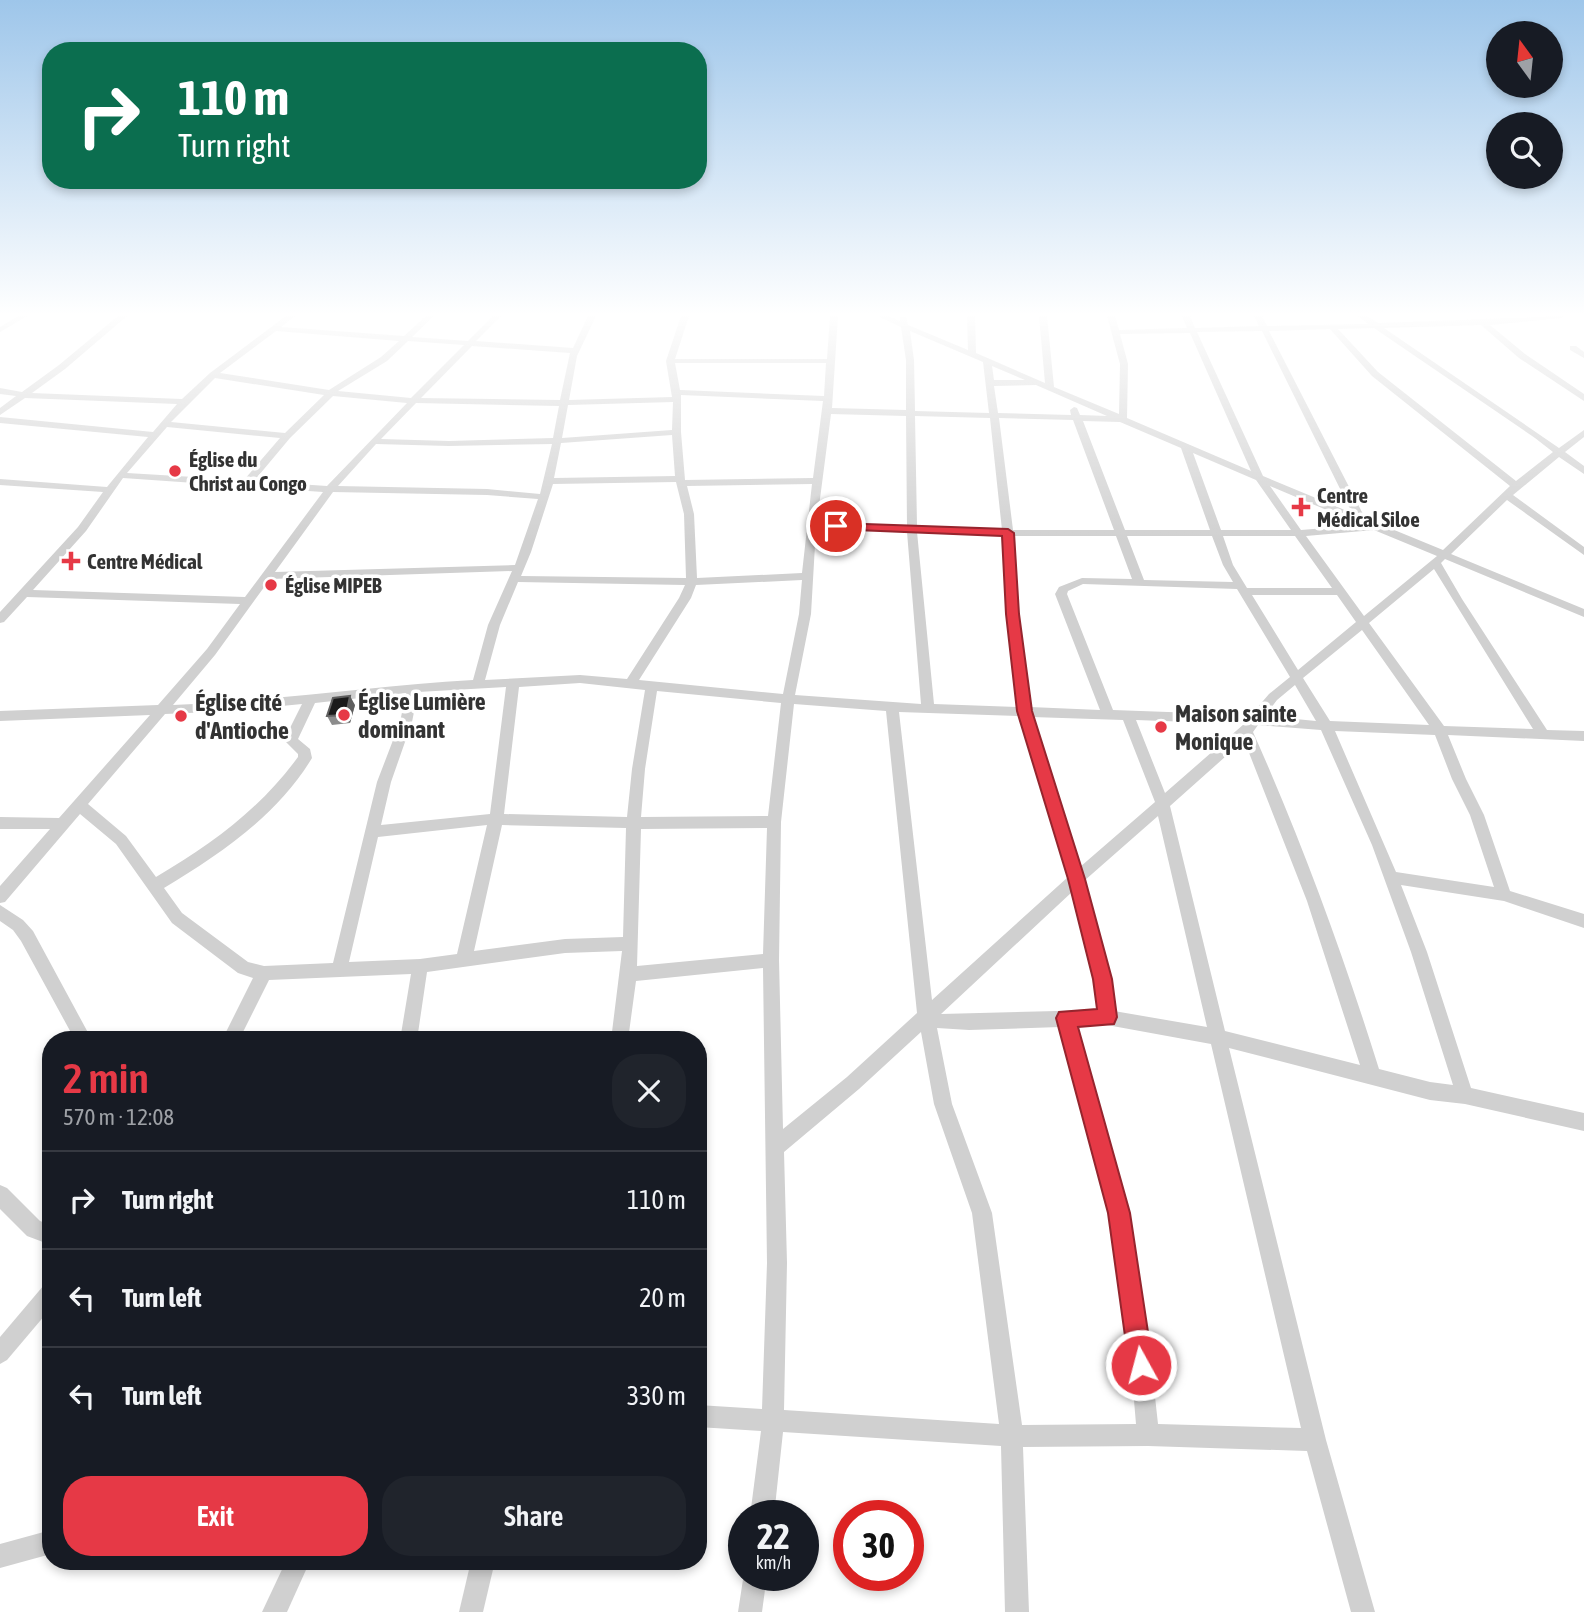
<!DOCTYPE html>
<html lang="en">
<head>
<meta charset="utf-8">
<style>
  body { margin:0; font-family:"Asap Condensed",sans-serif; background:#20242c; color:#f1f3f6; height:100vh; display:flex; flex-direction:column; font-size:26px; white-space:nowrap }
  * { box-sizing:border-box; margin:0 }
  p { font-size:23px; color:#9ea1a6 }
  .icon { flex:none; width:38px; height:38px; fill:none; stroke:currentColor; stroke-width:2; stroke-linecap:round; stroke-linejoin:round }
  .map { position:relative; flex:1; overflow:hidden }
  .drawer { position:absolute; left:42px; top:1031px; width:665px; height:539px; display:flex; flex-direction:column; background:#171b24; border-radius:28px; box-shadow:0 4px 10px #0003 }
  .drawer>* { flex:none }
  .top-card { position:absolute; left:42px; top:42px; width:665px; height:147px; border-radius:28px; box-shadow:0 4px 10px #0003; background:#0b6e4f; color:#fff; overflow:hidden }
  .needle { width:46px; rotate:345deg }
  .fabs { position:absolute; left:1486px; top:21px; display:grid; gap:14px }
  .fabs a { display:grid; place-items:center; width:77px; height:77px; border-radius:50%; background:#171b24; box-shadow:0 4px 10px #0003; font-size:35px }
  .speed { position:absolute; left:728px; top:1500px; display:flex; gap:14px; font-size:35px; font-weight:700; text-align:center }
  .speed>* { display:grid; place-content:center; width:91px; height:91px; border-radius:50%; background:#171b24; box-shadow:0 4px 10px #0003; line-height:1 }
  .speed small { font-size:18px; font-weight:400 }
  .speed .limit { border:10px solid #d22; background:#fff; color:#111 }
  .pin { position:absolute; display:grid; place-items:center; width:60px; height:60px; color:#fff; margin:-30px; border:4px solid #fff; border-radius:50%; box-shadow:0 2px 7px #0007 }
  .me { position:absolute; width:77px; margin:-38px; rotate:353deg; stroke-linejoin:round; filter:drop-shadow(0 0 5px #0008) }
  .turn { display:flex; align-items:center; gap:24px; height:147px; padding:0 21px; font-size:32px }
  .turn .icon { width:91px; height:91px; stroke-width:2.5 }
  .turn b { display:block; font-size:49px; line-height:60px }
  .round { display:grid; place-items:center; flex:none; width:74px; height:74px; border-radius:28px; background:#20242c }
  .overview { display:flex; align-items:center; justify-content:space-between; height:119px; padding:0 21px }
  h1 { font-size:42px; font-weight:600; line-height:52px; color:#e63946 }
  .action { display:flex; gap:14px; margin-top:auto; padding:14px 21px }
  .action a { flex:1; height:80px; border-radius:28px; background:#e63946; color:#fff; font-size:28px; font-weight:600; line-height:80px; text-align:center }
  .action a+a { background:#20242c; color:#f1f3f6 }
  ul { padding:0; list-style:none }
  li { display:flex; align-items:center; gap:21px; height:98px; padding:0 21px; border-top:2px solid #363941 }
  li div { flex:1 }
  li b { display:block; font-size:26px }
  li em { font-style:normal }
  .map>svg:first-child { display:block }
</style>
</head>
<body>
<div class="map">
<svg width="1584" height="1612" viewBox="0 0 1584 1612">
  <rect width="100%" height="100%" fill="#fff"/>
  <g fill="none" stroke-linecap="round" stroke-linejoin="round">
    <g fill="#d0d0d0" fill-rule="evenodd">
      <path d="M18,316H27L0,332V327Z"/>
      <path d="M118,316H127L65,369L32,393L182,399L210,373L286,316H295L281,327L404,336L426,316H434L412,337L468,341L493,316H501L476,341L573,348L588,316H596L577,356L569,400L672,397L666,361L681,316H689L675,359H827L830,316H838L832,408L906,410V360L901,327L878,316H888L900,321V317H906L908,325L968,350L967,316H975L976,353L1045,383L1039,316H1047L1054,387L1119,414L1120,364L1107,316H1115L1119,330L1187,328L1182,316H1190L1195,328L1259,326L1254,316H1262L1267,326L1368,324L1358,316H1367L1378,323L1565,316L1561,318L1490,325L1525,354L1584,394V401L1519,358L1481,325L1384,328L1559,448L1584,430V437L1565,452L1584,466V474L1559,457L1513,495L1584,547V555L1507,500L1451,554L1584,609V617L1445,559L1441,563L1462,599L1547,730L1584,731V741L1448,735L1466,779L1484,815L1510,891L1584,914V928L1504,901L1401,885L1427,952L1471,1088L1584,1113V1131L1465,1104L1430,1100L1229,1048L1326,1440L1375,1612H1351L1307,1451L1148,1446L1023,1447L1029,1612H1005L1001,1446L783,1432L774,1516H750L761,1431L698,1427V1405L762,1409L767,1263L763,968L636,981L628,1040H611L622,951L565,953L427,972L417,1040H400L411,974L269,980L239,1040H222L253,978L238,973L172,923L116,844L80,814L5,902L0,903V886L50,829H0V817L59,818L150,715L0,721V711L158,705L207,649L240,604L27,597L4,622L0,623V612L78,527L103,492L0,485V479L107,487L148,437L0,423V417L153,432L177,404L25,398L0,415V408L16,396L0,394V388L22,392L59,365ZM1374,328L1535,438L1553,452L1516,481L1378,372L1338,329ZM1330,329L1372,376L1510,486L1443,550L1365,518L1269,331ZM276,331L399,341L381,357L329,390L220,373ZM910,331L983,362L989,413L915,411L914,360ZM1262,331L1352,513L1263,476L1197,332ZM1190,333L1251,471L1127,418L1128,364L1120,334ZM408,341L464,345L411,398L338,391L387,361ZM472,346L570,353L560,400L421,398ZM675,363H826L824,396L680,390ZM992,366L1025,380H994ZM215,378L324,395L285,433L171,422ZM1036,385L1107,416L1080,415L1077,408L1074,407L1070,410L1071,415L998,413L994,386ZM681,395L823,401L813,478L685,480L681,432ZM333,396L407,403L327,486L254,481L290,438ZM673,402L672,430L562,438L568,405ZM416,403L559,406L553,438L449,441L381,439ZM831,414L906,416L907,526L817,522ZM915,416L990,418L1002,530L917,526ZM999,418L1073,420L1114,530H1013ZM1083,421L1120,422L1181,448L1210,530H1125ZM167,427L280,438L244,480L127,473ZM672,435L675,476L554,478L561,443ZM376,444L449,446L552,444L540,494L487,489L338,486ZM1193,453L1256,480L1291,530H1221ZM123,478L323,492L245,597L33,590L86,531ZM676,482L684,514L686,578L521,576L531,552L553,484ZM812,484L802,573L697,578L694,514L687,486ZM1270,486L1362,525L1301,530ZM333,492L487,495L538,499L515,565L275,572ZM816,528L907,532L921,704L795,695L811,614ZM1374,530L1437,556L1364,616L1306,536ZM917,532L1003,536L1007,614L1017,707L934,704ZM1013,536H1116L1132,579L1082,578L1059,587L1055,594L1100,710L1030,707L1019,614ZM1127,536H1212L1223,565L1233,582L1144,580ZM1223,536H1295L1332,588H1247L1233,565ZM1434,569L1533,729L1444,726L1369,623ZM512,571L488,625L473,680C372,686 273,701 173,705L215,655L270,579ZM802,580L799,614L783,694L639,680L691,598L696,585ZM518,582L685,585L679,598L627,679L580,675L485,680L500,625ZM1083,584L1237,589L1290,677L1269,694L1251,715L1113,710L1067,594L1068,591ZM1252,595H1337L1356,622L1298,670ZM1362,630L1429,725L1330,721L1303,678ZM580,683L645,690L632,769L627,817L504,814L519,687ZM1295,685L1316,721L1265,716L1277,700ZM506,687L490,814L381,825L391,782L412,722L418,692ZM657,691L781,703L768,816L641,817L645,769ZM406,693L400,722L377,782L333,963L264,966L248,962L182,913L164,888C220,854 277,816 312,758L310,749L298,739L315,703ZM302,704L284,740L298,754V757C260,809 211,845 156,877L126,836L88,804L165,714L233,711ZM794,704L886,711L917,1013L847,1077L783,1129L779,960L781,822ZM899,712L1019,716L1068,877L932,1000ZM1032,717L1123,720L1155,802L1080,867ZM1136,720L1244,724L1165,793ZM1258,725L1321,730L1372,845L1411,952L1453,1085L1430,1082L1379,1069C1343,954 1302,842 1253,732ZM1335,731L1435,735L1452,779L1470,815L1494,887L1396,872ZM1244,740L1307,901L1360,1065L1225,1031L1170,806ZM1158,816L1207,1027L1114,1011L1109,972L1084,881ZM487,825L457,954L420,959L349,962L378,837ZM502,825L626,828L623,937L565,939L474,951ZM767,828L763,954L637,966L641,829ZM1072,892L1093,972L1098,1010L941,1014ZM1107,1025L1211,1044L1301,1428L1158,1424L1149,1342L1129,1213L1077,1026ZM1060,1027L1109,1213L1129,1342L1136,1424L1022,1425L992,1213L952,1104L937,1028L969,1030ZM921,1032L934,1104L972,1213L999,1424L784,1410L787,1263L784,1152L859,1089Z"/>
      <path d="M1570,346H1576L1584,352V358L1570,350Z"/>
      <path d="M0,905L23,920L33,931L92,1040H75L21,941L13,930L0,921Z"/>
      <path d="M0,1185L7,1188L40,1221L51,1225V1245L27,1236L0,1209Z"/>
      <path d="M51,1282V1308L7,1360L0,1364V1337L44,1285Z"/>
      <path d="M51,1530V1554L0,1568V1544Z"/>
      <path d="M286,1561H310L287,1612H262Z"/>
      <path d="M471,1561H495L483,1612H459Z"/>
      <path d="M744,1573V1575H767L762,1612H738Z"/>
    </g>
  </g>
  <path fill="#8c8c8c" d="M355,705L350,723L332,725L327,716Z"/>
  <path fill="#5f5f5f" d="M350,696L355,705L350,723L346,715Z"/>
  <path fill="#1a1a1a" stroke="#5f5f5f" stroke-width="2" d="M350,696L346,715L327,716L333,698Z"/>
  <linearGradient id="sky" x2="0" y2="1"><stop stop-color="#9ec6ea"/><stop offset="0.58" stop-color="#fff"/><stop offset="1" stop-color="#fff" stop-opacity="0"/></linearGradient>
  <rect width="1584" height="542" fill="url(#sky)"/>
  <path fill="#e63946" stroke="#96252e" stroke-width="2" d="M836,523L1008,529L1014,533L1019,614L1032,711L1085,879L1112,979L1117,1017L1114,1024L1078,1027L1130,1213L1153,1365L1149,1374L1141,1377L1132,1374L1129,1365L1108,1213L1056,1018L1059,1012L1097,1009L1093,979L1068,879L1017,711L1006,614L1002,536L832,529V524Z"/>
  <g fill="#e63946" stroke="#fff" stroke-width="2.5">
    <circle cx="175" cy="471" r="7"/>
    <path d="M1297.5 496.5h7v7h7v7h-7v7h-7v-7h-7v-7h7z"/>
    <path d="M67.5 550.5h7v7h7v7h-7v7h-7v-7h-7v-7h7z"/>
    <circle cx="271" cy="585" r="7"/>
    <circle cx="344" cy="715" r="7"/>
    <circle cx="181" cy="716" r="7"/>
    <circle cx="1161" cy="727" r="7"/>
  </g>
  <g text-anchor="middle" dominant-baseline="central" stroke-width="7" stroke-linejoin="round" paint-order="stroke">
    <g font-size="21" font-weight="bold" fill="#333" stroke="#fff" text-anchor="start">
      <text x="189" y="459">Église du<tspan x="189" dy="24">Christ au Congo</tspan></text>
      <text x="1317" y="495">Centre<tspan x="1317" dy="24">Médical Siloe</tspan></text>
      <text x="87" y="561">Centre Médical</text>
      <text x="285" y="585">Église MIPEB</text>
    </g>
    <g font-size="24" font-weight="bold" fill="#333" stroke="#fff" text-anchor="start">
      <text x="358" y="701">Église Lumière<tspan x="358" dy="28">dominant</tspan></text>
      <text x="195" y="702">Église cité<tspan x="195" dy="28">d'Antioche</tspan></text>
      <text x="1175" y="713">Maison sainte<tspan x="1175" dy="28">Monique</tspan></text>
    </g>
  </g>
</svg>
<div class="fabs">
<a><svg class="needle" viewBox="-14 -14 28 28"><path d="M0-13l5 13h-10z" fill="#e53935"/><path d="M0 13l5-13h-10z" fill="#9ea1a6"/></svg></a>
<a><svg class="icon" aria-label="search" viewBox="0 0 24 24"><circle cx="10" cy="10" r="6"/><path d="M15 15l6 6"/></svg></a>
</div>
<div class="speed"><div>22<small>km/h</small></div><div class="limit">30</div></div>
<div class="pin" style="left:836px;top:526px;background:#d93025"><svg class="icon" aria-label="arrive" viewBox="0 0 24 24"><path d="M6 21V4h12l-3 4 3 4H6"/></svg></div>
<svg class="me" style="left:1141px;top:1365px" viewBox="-20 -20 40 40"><circle r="17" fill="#e63946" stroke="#fff" stroke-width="3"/><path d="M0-11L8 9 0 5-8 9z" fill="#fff"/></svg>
<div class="top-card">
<div class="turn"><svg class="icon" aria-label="right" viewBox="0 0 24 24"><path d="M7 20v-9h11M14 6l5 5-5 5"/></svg><div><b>110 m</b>Turn right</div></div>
</div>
<section class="drawer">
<div class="overview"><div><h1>2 min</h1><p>570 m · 12:08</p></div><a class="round"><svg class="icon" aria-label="close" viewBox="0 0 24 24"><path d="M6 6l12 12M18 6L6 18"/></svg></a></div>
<ul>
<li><svg class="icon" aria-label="right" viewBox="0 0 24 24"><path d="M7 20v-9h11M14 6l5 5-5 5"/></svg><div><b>Turn right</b></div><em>110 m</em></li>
<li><svg class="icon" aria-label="left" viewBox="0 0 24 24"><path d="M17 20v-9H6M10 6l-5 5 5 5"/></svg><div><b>Turn left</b></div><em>20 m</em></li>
<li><svg class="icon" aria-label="left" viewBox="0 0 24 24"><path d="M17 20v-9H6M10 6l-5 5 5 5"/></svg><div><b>Turn left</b></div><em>330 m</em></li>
</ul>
<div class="action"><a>Exit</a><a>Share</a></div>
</section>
</div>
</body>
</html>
